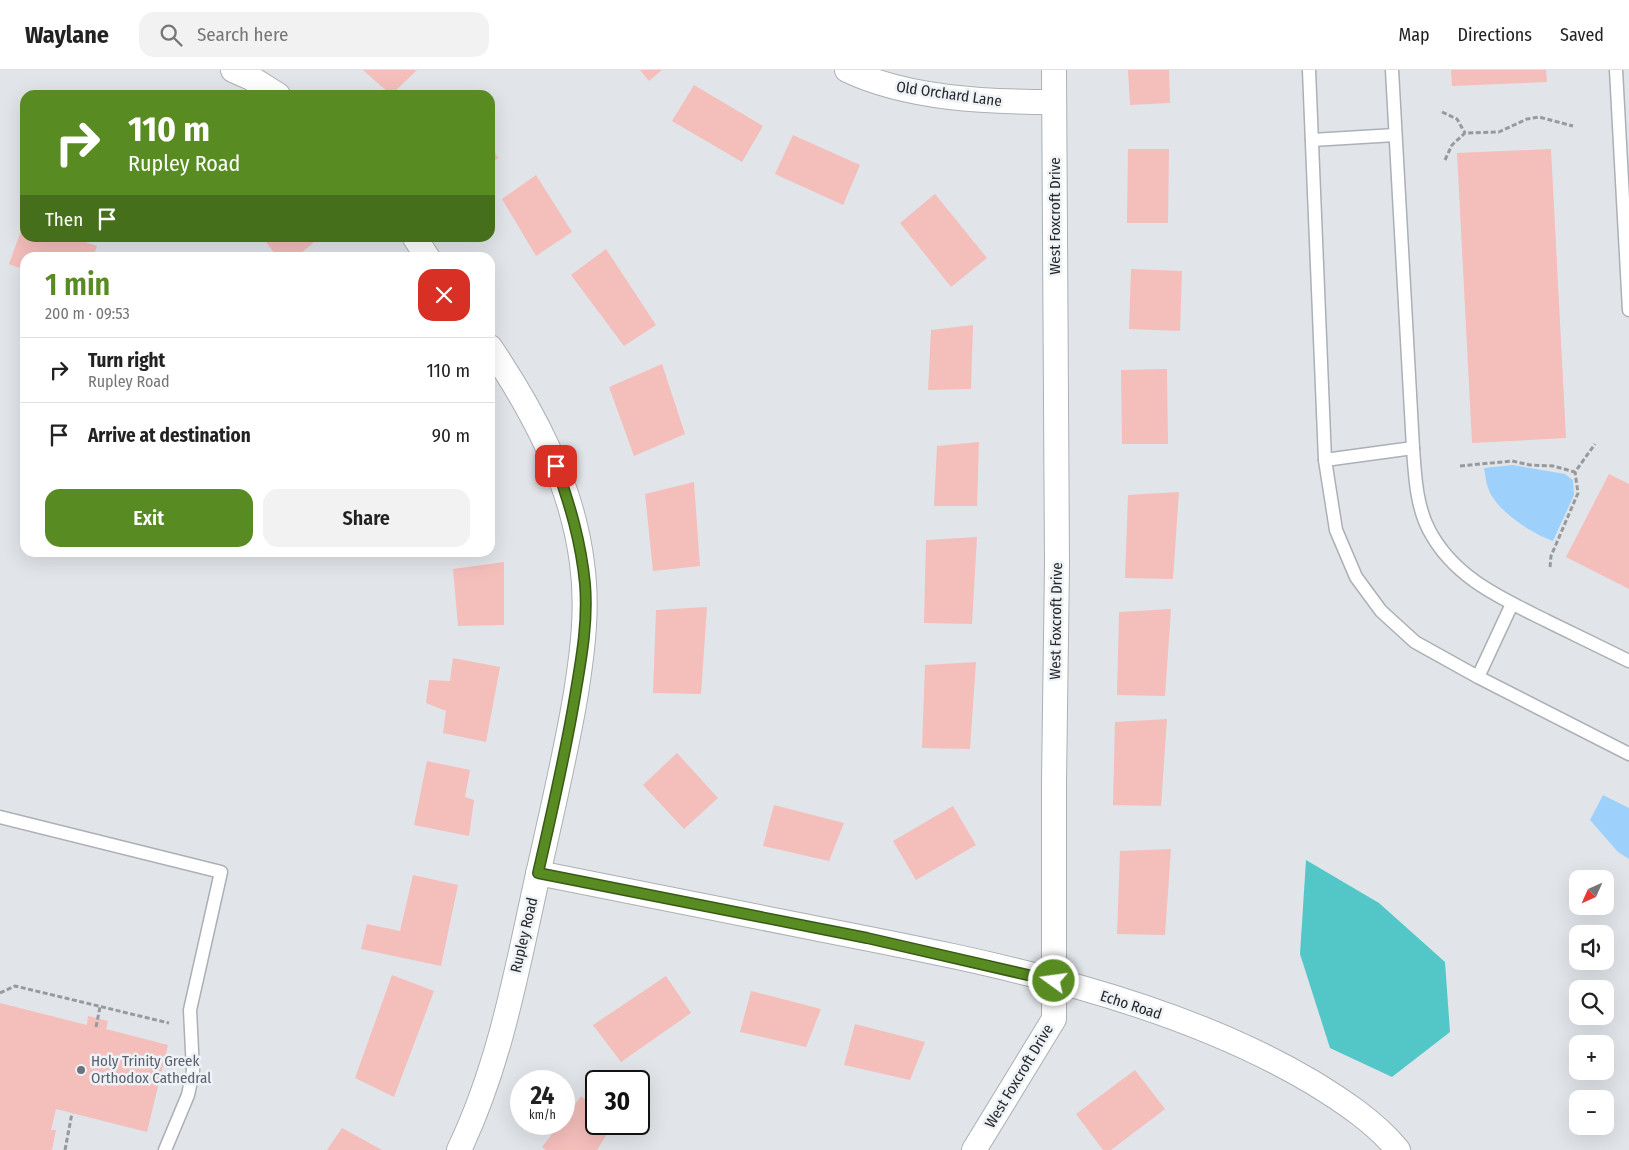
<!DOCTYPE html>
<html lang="en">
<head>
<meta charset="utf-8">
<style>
  body { margin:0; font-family:"Fira Sans Condensed",sans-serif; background:#f2f2f2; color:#222; height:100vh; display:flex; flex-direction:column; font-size:19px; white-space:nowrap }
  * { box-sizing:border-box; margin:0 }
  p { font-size:16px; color:#767676 }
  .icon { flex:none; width:28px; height:28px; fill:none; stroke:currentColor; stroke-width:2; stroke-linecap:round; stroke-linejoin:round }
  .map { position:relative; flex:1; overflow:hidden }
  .details { position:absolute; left:20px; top:182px; width:475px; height:305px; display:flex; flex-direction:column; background:#fff; border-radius:15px; box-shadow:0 5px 20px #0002 }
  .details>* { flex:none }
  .top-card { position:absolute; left:20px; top:20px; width:475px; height:152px; border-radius:15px; box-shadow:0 5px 20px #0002; background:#588b22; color:#fff; overflow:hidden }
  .needle { width:32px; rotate:225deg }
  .fabs { position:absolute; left:1569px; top:800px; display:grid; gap:10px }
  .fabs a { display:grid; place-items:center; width:45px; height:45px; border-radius:10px; background:#fff; box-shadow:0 5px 20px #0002; font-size:25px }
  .speed { position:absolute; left:510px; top:1000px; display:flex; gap:10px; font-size:25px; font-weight:700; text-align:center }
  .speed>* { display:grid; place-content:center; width:65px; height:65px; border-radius:50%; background:#fff; box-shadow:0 5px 20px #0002; line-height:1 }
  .speed small { font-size:12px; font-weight:400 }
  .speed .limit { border:2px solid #111; border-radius:8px; background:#fff; color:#111 }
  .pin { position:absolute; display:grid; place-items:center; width:42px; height:42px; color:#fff; margin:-21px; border-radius:10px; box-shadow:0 2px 8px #0006 }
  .me { position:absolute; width:55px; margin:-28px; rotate:284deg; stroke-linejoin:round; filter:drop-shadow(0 0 4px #0008) }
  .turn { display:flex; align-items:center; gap:18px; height:105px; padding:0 25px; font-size:22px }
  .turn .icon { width:65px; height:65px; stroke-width:2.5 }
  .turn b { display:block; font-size:35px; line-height:42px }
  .then { display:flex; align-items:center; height:48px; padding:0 25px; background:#0003; gap:10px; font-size:19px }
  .round { display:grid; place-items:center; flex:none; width:52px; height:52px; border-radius:15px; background:#f2f2f2 }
  .headline { display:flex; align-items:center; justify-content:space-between; height:85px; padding:0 25px }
  h1 { font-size:30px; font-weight:600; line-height:38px; color:#588b22 }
  .primary-button { display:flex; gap:10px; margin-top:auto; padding:10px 25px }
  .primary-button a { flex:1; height:58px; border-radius:15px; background:#588b22; color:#fff; font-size:20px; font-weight:600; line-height:58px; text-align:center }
  .primary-button a+a { background:#f2f2f2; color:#222 }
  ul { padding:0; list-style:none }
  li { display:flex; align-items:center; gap:15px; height:65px; padding:0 25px; border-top:1px solid #e0e0e0 }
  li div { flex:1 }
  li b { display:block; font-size:19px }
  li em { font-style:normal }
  header { display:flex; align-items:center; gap:30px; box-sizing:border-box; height:70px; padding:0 25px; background:#fff; border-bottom:1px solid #e0e0e0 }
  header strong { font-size:24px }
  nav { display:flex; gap:28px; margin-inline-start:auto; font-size:18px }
  .search { width:350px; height:45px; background:#f2f2f2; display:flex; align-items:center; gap:12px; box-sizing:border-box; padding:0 18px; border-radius:15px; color:#767676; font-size:19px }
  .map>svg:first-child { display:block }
</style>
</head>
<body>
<header>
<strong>Waylane</strong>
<div class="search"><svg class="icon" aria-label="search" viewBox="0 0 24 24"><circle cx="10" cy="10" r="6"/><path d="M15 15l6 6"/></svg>Search here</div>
<nav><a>Map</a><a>Directions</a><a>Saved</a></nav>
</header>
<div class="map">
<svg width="1629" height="1080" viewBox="0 0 1629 1080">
  <rect width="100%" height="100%" fill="#e1e5e9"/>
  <g fill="#9dd1fc">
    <path d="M1513,395L1565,404L1573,410L1574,425L1553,471C1531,463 1496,441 1488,418C1486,412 1485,404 1484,398Z"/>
    <path d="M1603,725L1629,738V789L1618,782L1590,750Z"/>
  </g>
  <path fill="#53c7c8" d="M1306,790L1379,833L1445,892L1450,962L1392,1007L1330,978L1300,884Z"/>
  <g fill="#f4bebb">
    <path d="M363,0H417L391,25Z"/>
    <path d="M640,0H662L649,11Z"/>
    <path d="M1128,0H1169L1170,33L1130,35Z"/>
    <path d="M1451,0H1546L1547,12L1452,16Z"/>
    <path d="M694,15L763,56L742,92L672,51Z"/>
    <path d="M793,65L860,95L843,135L775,104Z"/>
    <path d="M490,74L498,88L490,94Z"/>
    <path d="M1128,79H1169L1168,153H1127Z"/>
    <path d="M1551,79L1566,368L1472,373L1457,83Z"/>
    <path d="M536,105L572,162L536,186L502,129Z"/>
    <path d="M935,124L987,188L951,217L900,153Z"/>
    <path d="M25,150V168H73L97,176L93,188H25V200L9,194Z"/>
    <path d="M263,168H319L295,188H278Z"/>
    <path d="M606,179L656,255L624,276L571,205Z"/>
    <path d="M1131,199L1182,201L1180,261L1129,259Z"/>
    <path d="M973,255L971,319L928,320L931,260Z"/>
    <path d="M662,294L685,364L634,386L609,317Z"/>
    <path d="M1167,299L1168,374H1122L1121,300Z"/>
    <path d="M979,372L977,436H934L937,376Z"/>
    <path d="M1609,404L1629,414V519L1566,487Z"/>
    <path d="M694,412L700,496L653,501L645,424Z"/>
    <path d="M1179,422L1173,509L1125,508L1128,425Z"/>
    <path d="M977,467L972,554L924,553L926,470Z"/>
    <path d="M504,492V555L458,556L453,499Z"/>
    <path d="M707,537L701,624L653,623L656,540Z"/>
    <path d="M1171,539L1165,626L1117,625L1119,542Z"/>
    <path d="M453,588L500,597L486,672L443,663L446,641L426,633L429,610L450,611Z"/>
    <path d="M976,592L970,679L922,678L925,595Z"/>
    <path d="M1167,649L1161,736L1113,735L1115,652Z"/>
    <path d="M677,683L718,728L684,759L643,715Z"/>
    <path d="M427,691L470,700L465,727L474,730L469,766L414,755Z"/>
    <path d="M774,735L844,753L829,791L763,776Z"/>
    <path d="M953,736L976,775L916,810L893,771Z"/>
    <path d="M1171,779L1165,865L1117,864L1120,781Z"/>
    <path d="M413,805L458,815L441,896L361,879L367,854L400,861Z"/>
    <path d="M392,905L434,921L394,1027L355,1008Z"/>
    <path d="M666,906L691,943L621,992L593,955Z"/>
    <path d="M751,921L821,939L806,977L740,962Z"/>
    <path d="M0,933L87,955L88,946L108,951L106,959L168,975L147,1062L56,1039L51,1060H56L52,1080H0Z"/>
    <path d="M855,954L925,972L910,1010L844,995Z"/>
    <path d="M1135,1000L1165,1039L1111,1080H1103L1076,1044Z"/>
    <path d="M581,1026L596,1038V1054H613L597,1080H546L542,1077L560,1054H564V1049Z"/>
    <path d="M342,1058L382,1080H327Z"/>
  </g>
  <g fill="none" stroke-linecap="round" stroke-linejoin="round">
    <g stroke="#acb0b4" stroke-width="15">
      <g id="lane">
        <path d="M1309,0L1325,390L1336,460L1356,507L1381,541L1415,572L1478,607L1629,684"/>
        <path d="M1392,0L1413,378C1415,405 1416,435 1429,460C1454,508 1501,528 1547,551C1574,564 1602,578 1629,591"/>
        <path d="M1616,0L1629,240"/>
        <path d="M1312,70L1395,65"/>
        <path d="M1325,390L1413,378"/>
        <path d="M1478,607L1512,534"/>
        <path d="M0,747L221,802L190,940L193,1001L188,1025L165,1080"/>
      </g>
    </g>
    <g stroke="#acb0b4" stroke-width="26">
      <g id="street">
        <path d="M233,0L251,8L278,25"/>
        <path d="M847,0C908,29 987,32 1054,32"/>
        <path d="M415,168L428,188"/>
        <path d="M538,803C628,821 719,839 809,857C977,890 1163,924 1312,1012C1343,1031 1375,1052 1398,1080"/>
        <path d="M459,1080C502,990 517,897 539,800C552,741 566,683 576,623C583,579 588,537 582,493C572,414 534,342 490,277"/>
        <path d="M974,1080L1054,949V711L1057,495L1054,0"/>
      </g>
    </g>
    <g stroke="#979a9d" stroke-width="3" stroke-dasharray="5 2.5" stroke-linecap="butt">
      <path d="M1442,42L1457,49L1465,63"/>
      <path d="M1445,90L1452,75L1465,63L1499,62L1527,49L1539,47L1573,56"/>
      <path d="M1460,396L1512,391L1530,395L1553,396L1575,402L1595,374"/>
      <path d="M1550,497L1551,486L1578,423L1575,402"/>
      <path d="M0,923L15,916L169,953"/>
      <path d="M96,957L100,937"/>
      <path d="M65,1080L72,1043"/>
    </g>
    <use href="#lane" stroke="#fff" stroke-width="12"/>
    <use href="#street" stroke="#fff" stroke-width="24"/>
  </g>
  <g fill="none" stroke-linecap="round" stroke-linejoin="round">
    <g stroke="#395a16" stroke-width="12">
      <path id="route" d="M556,396C570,435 581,472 585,514C588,550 582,585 576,620C566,682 552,742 538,803L867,868L1054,911"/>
    </g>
    <use href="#route" stroke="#588b22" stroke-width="9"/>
  </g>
  <circle fill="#6b7280" stroke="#eef2f6" stroke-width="2" cx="81" cy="1000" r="5"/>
  <g text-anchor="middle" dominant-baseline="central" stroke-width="5" stroke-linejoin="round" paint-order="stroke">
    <g font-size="15" fill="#252728" stroke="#eef2f6">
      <text transform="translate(949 24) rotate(8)">Old Orchard Lane</text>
      <text transform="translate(1055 146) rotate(-90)">West Foxcroft Drive</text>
      <text transform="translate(1056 551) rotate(-89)">West Foxcroft Drive</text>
      <text transform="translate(524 865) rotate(-77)">Rupley Road</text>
      <text transform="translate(1131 935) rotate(18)">Echo Road</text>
      <text transform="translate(1019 1006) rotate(-59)">West Foxcroft Drive</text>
    </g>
    <g font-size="15" fill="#5b616d" stroke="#eef2f6" text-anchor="start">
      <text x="91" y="991">Holy Trinity Greek<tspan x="91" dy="17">Orthodox Cathedral</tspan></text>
    </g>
  </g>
</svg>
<div class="fabs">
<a><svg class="needle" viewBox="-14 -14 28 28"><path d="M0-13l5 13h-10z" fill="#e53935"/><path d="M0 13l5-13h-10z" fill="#767676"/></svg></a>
<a><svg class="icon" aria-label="sound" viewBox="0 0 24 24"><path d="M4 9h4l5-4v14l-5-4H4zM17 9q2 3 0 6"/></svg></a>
<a><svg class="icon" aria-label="search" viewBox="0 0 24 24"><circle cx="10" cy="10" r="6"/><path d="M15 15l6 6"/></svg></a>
<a>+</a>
<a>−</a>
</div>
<div class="speed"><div>24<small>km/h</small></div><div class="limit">30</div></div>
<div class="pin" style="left:556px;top:396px;background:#d93025"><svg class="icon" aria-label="arrive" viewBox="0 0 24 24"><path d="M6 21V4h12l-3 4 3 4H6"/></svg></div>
<svg class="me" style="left:1054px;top:911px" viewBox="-20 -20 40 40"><circle r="17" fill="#588b22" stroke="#fff" stroke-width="3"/><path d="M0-11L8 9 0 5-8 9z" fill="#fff"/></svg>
<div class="top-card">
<div class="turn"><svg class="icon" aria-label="right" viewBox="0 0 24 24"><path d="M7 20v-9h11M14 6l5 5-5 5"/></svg><div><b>110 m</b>Rupley Road</div></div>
<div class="then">Then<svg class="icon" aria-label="arrive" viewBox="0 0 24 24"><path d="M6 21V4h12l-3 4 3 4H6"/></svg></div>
</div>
<section class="details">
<div class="headline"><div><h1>1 min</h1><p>200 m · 09:53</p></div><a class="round" style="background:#d93025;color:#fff"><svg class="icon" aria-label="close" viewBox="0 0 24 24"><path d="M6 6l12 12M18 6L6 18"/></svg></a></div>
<ul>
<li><svg class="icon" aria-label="right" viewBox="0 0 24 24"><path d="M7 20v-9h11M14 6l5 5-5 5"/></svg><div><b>Turn right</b><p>Rupley Road</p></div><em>110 m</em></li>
<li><svg class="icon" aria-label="arrive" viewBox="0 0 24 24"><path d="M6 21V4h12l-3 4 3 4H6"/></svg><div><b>Arrive at destination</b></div><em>90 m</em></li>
</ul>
<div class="primary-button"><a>Exit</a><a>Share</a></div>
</section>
</div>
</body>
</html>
